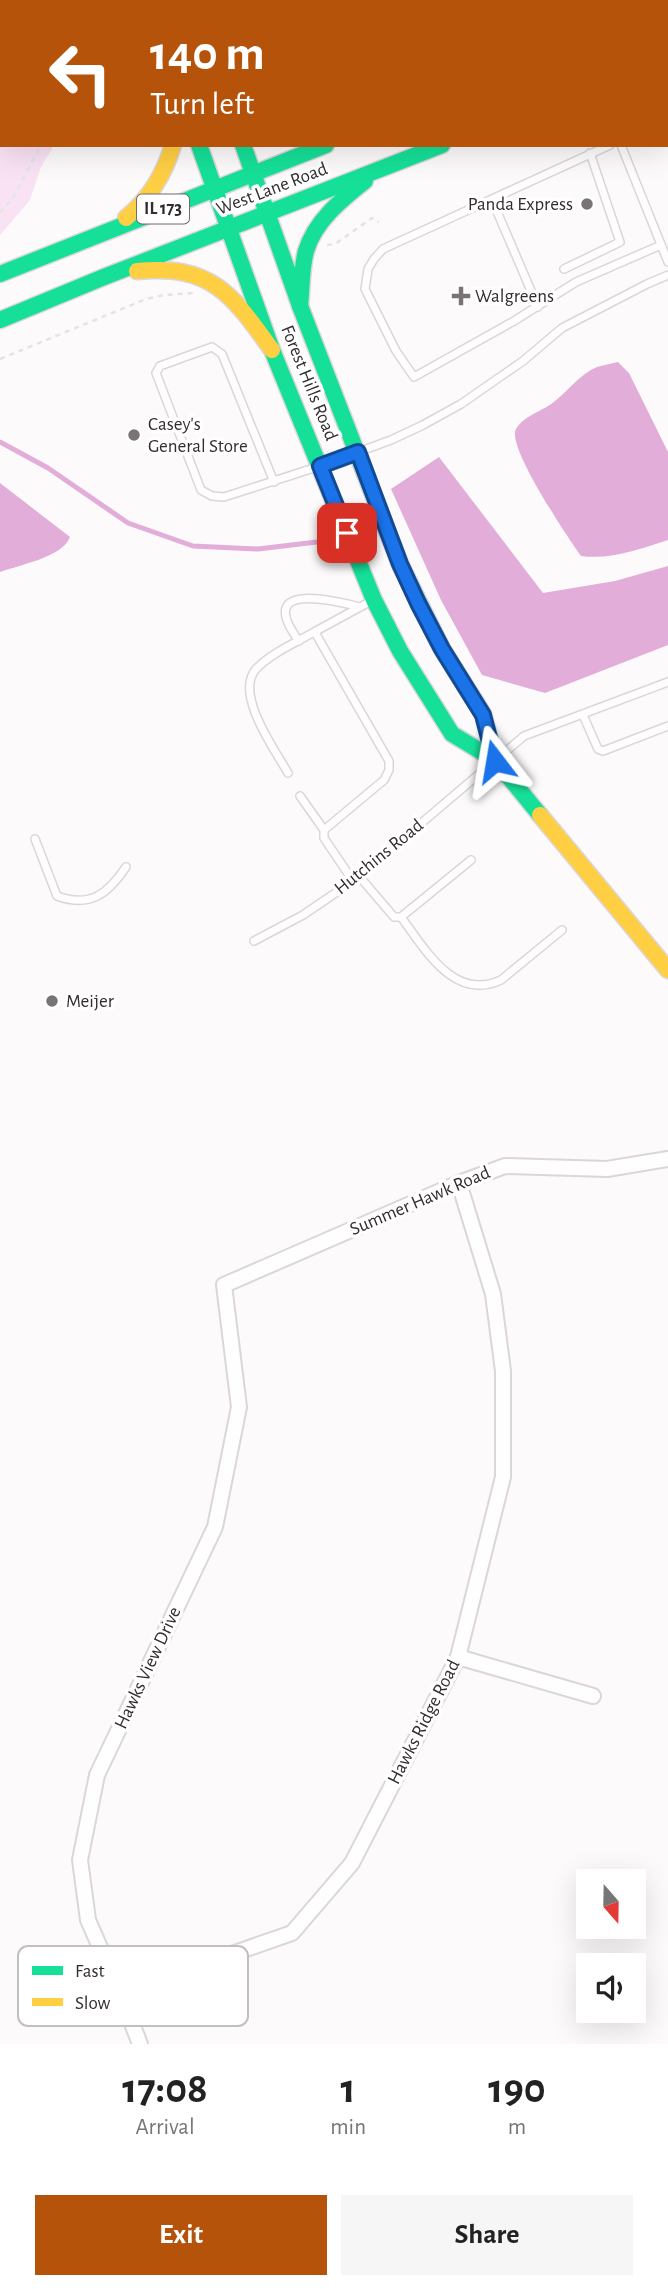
<!DOCTYPE html>
<html lang="en">
<head>
<meta charset="utf-8">
<style>
  body { margin:0; font-family:"Alegreya Sans",sans-serif; background:#f6f6f6; color:#222; height:100vh; display:flex; flex-direction:column; font-size:26px; white-space:nowrap }
  * { box-sizing:border-box; margin:0 }
  p { font-size:23px; color:#767676 }
  .icon { flex:none; width:38px; height:38px; fill:none; stroke:currentColor; stroke-width:2; stroke-linecap:round; stroke-linejoin:round }
  .map { position:relative; height:2044px; overflow:hidden }
  .sheet { display:flex; flex-direction:column; background:#fff; flex:1 }
  .sheet>* { flex:none }
  .banner { position:absolute; left:0px; top:0px; width:668px; height:147px; box-shadow:0 7px 28px #0002; background:#b45309; color:#fff; overflow:hidden }
  .needle { width:46px; rotate:160deg }
  .fabs { position:absolute; left:576px; top:1869px; display:grid; gap:14px }
  .fabs a { display:grid; place-items:center; width:70px; height:70px; border-radius:0px; background:#fff; box-shadow:0 7px 28px #0002; font-size:35px }
  .pin { position:absolute; display:grid; place-items:center; width:60px; height:60px; color:#fff; margin:-30px; border-radius:14px; box-shadow:0 4px 10px #0006 }
  .me { position:absolute; width:77px; margin:-38px; rotate:346deg; stroke-linejoin:round; filter:drop-shadow(0 0 5px #0008) }
  .turn { display:flex; align-items:center; gap:24px; height:147px; padding:0 35px; font-size:32px }
  .turn .icon { width:91px; height:91px; stroke-width:2.5 }
  .turn b { display:block; font-size:49px; line-height:60px }
  .eta { display:flex; justify-content:space-evenly; align-items:center; height:119px; text-align:center }
  .eta b { font-size:42px; font-weight:600; line-height:49px }
  .cta { display:flex; gap:14px; margin-top:auto; padding:14px 35px }
  .cta a { flex:1; height:80px; border-radius:0px; background:#b45309; color:#fff; font-size:28px; font-weight:600; line-height:80px; text-align:center }
  .cta a+a { background:#f6f6f6; color:#222 }
  .map>svg:first-child { display:block }
</style>
</head>
<body>
<div class="map">
<svg width="668" height="2044" viewBox="0 0 668 2044">
  <rect width="100%" height="100%" fill="#fcfafb"/>
  <path fill="#fae2f5" d="M0,0H97V2H2V145H54L41,167L30,200L0,235Z"/>
  <g fill="#e2add9">
    <path d="M618,362L629,373L668,452V540C639,549 612,560 581,556C569,539 506,446 516,429C524,415 544,411 555,401C569,390 580,374 597,367C603,365 611,364 618,362Z"/>
    <path d="M439,457L543,593L615,581L668,566V645L545,693L482,675L441,600L391,489Z"/>
    <path d="M0,483L70,537C63,557 19,565 0,572Z"/>
  </g>
  <g fill="none" stroke-linecap="round" stroke-linejoin="round">
    <path stroke="#e2add9" stroke-width="5" d="M0,442L48,468L128,523L193,546L258,549L325,541"/>
    <g stroke="#dbd6da" stroke-width="10">
      <g id="lane">
        <path d="M274,0L275,2"/>
        <path d="M348,0L349,2"/>
        <path d="M667,134L668,137"/>
        <path d="M610,145L383,249L374,259L368,269L365,289L396,351L414,377L514,321L576,282L661,245"/>
        <path d="M621,145L668,262"/>
        <path d="M492,200L538,307"/>
        <path d="M564,269L620,242L590,153"/>
        <path d="M274,482L222,354L212,347L160,366L156,373L201,490L212,496L224,497L320,466L391,440L423,425L461,404L523,361L562,328L647,284L668,275"/>
        <path d="M299,641C255,582 329,599 360,607"/>
        <path d="M583,715L598,749L603,751L668,726"/>
        <path d="M288,773C275,750 234,694 256,669C271,653 297,642 316,631"/>
        <path d="M300,796L324,830"/>
        <path d="M35,839L57,896C90,908 108,894 126,867"/>
        <path d="M359,876L394,917H401L471,860"/>
        <path d="M353,881L324,838V830L384,780L389,770V761L317,636L316,631L373,600"/>
        <path d="M401,917C425,949 454,1002 501,980L562,930"/>
        <path d="M254,941L303,915L353,881L524,736L668,682"/>
      </g>
    </g>
    <g stroke="#dbd6da" stroke-width="18">
      <g id="street">
        <path d="M458,1657L593,1696"/>
        <path d="M120,1993L292,1933L352,1863L458,1657L503,1477V1371L493,1294L459,1183"/>
        <path d="M140,2044L120,1993L88,1920L80,1860L97,1775L215,1527L239,1407L224,1285L459,1183L505,1166L607,1169L668,1159"/>
      </g>
    </g>
    <g stroke="#dbd6da" stroke-width="19">
      <g id="fast">
        <path d="M192,0L193,2"/>
        <path d="M667,14H668"/>
        <path d="M667,58H668"/>
        <path d="M199,145L272,350L374,600L400,651L452,734L495,760L540,815"/>
        <path d="M243,145L300,306L400,564L442,649L483,714L495,760"/>
        <path d="M0,274L326,145"/>
        <path d="M300,306C302,288 301,269 306,251C315,221 341,200 365,181"/>
        <path d="M0,320L104,277L442,145"/>
      </g>
    </g>
    <g stroke="#dbd6da" stroke-width="19">
      <g id="slow">
        <path d="M149,0V2"/>
        <path d="M126,218C150,198 164,175 173,145"/>
        <path d="M137,271C211,264 232,294 272,350"/>
        <path d="M540,815L668,970"/>
      </g>
    </g>
    <g stroke="#e4e4e4" stroke-width="2.5" stroke-dasharray="5 5" stroke-linecap="butt">
      <path d="M91,0L92,2"/>
      <path d="M0,213L14,196L41,145"/>
      <path d="M327,245L335,244L372,218L379,222"/>
      <path d="M0,359L146,299L164,295L194,293"/>
    </g>
    <use href="#lane" stroke="#fffefe" stroke-width="7"/>
    <use href="#street" stroke="#fffefe" stroke-width="14"/>
    <use href="#fast" stroke="#16e098" stroke-width="16"/>
    <use href="#slow" stroke="#ffcf43" stroke-width="16"/>
  </g>
  <g fill="none" stroke-linecap="round" stroke-linejoin="round">
    <g stroke="#114b97" stroke-width="18">
      <path id="route" d="M347,533L320,466L358,452L400,564L418,603L442,649L483,715L495,761"/>
    </g>
    <use href="#route" stroke="#1a73e8" stroke-width="12"/>
  </g>
  <g fill="#797377" stroke="#fff" stroke-width="2.5">
    <circle cx="587" cy="204" r="7"/>
    <path d="M457.5 285.5h7v7h7v7h-7v7h-7v-7h-7v-7h7z"/>
    <circle cx="134" cy="435" r="7"/>
    <circle cx="52" cy="1001" r="7"/>
  </g>
  <g text-anchor="middle" dominant-baseline="central" stroke-width="7" stroke-linejoin="round" paint-order="stroke">
    <rect fill="#fff" stroke="#706b6e" stroke-width="2" x="137" y="194.5" width="52" height="29" rx="5"/>
    <g font-size="18" font-weight="bold" fill="#322b30">
      <text x="163" y="209">IL 173</text>
    </g>
    <g font-size="19" fill="#322b30" stroke="#fff">
      <text transform="translate(272 189) rotate(-21)">West Lane Road</text>
      <text transform="translate(309 383) rotate(68)">Forest Hills Road</text>
      <text transform="translate(379 857) rotate(-39)">Hutchins Road</text>
      <text transform="translate(420 1201) rotate(-23)">Summer Hawk Road</text>
      <text transform="translate(148 1668) rotate(-65)">Hawks View Drive</text>
      <text transform="translate(424 1722) rotate(-63)">Hawks Ridge Road</text>
    </g>
    <g font-size="19" fill="#322b30" stroke="#fff" text-anchor="start">
      <text x="573" y="204" text-anchor="end">Panda Express</text>
      <text x="475" y="296">Walgreens</text>
      <text x="148" y="424">Casey's<tspan x="148" dy="22">General Store</tspan></text>
      <text x="66" y="1001">Meijer</text>
    </g>
  </g>
  <rect x="18" y="1946" width="230" height="80" rx="10" fill="#fff" stroke="#c2bfc1" stroke-width="2"/>
  <rect x="32" y="1966" width="31" height="9" fill="#16e098"/>
  <rect x="32" y="1998" width="31" height="8" fill="#ffcf43"/>
  <g font-size="19" fill="#322b30">
    <text x="75" y="1977">Fast</text>
    <text x="75" y="2009">Slow</text>
  </g>
</svg>
<div class="fabs">
<a><svg class="needle" viewBox="-14 -14 28 28"><path d="M0-13l5 13h-10z" fill="#e53935"/><path d="M0 13l5-13h-10z" fill="#767676"/></svg></a>
<a><svg class="icon" aria-label="sound" viewBox="0 0 24 24"><path d="M4 9h4l5-4v14l-5-4H4zM17 9q2 3 0 6"/></svg></a>
</div>
<div class="pin" style="left:347px;top:533px;background:#d93025"><svg class="icon" aria-label="arrive" viewBox="0 0 24 24"><path d="M6 21V4h12l-3 4 3 4H6"/></svg></div>
<svg class="me" style="left:495px;top:761px" viewBox="-20 -20 40 40"><path d="M0-17L14 15 0 8-14 15z" fill="#1a73e8" stroke="#fff" stroke-width="4"/></svg>
<div class="banner">
<div class="turn"><svg class="icon" aria-label="left" viewBox="0 0 24 24"><path d="M17 20v-9H6M10 6l-5 5 5 5"/></svg><div><b>140 m</b>Turn left</div></div>
</div>
</div>
<section class="sheet">
<div class="eta">
<div><b>17:08</b><p>Arrival</p></div>
<div><b>1</b><p>min</p></div>
<div><b>190</b><p>m</p></div>
</div>
<div class="cta"><a>Exit</a><a>Share</a></div>
</section>
</body>
</html>
